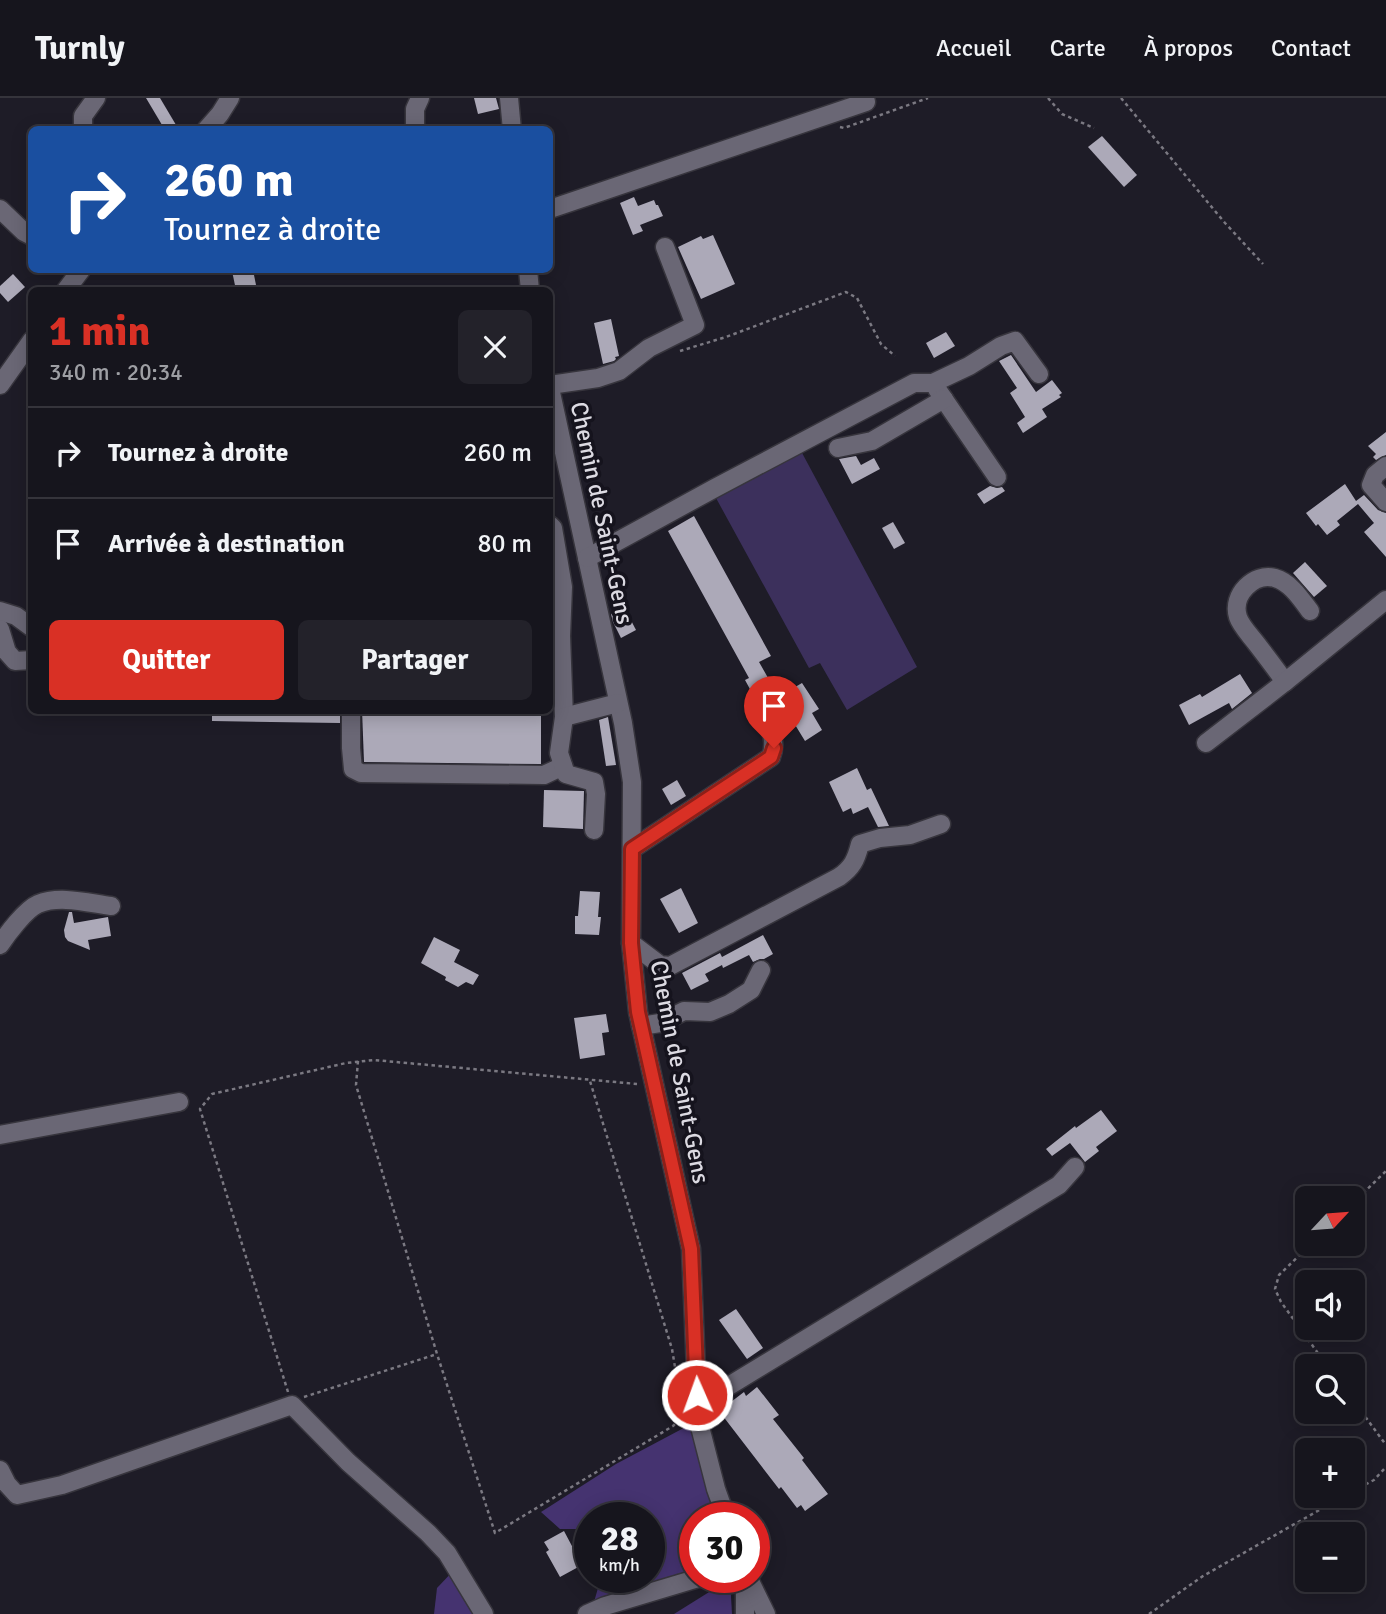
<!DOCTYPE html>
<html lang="fr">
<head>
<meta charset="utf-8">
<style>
  body { margin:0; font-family:Signika,sans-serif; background:#23222a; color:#f1f3f6; height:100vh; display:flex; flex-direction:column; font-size:26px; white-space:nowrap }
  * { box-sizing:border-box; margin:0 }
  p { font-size:23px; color:#9e9fa4 }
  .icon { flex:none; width:38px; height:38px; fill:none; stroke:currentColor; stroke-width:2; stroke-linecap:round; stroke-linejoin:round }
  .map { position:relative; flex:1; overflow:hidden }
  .sheet { position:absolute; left:28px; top:189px; width:525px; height:427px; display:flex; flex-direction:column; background:#16151d; border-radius:10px; box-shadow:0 4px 18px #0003,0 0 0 2px #35343b }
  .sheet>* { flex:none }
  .hud { position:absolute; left:28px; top:28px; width:525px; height:147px; border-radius:10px; box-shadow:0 4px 18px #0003,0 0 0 2px #35343b; background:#1a4fa0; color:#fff; overflow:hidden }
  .needle { width:46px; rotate:64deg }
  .fabs { position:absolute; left:1295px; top:1088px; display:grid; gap:14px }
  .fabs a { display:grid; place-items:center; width:70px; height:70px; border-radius:10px; background:#16151d; box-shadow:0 4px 18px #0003,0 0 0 2px #35343b; font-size:35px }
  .speed { position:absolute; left:574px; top:1404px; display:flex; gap:14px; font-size:35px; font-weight:700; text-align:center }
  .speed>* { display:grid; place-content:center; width:91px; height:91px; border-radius:50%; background:#16151d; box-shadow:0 4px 18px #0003,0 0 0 2px #35343b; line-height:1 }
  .speed small { font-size:18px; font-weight:400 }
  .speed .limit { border:10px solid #d22; background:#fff; color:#111 }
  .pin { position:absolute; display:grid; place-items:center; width:60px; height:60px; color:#fff; margin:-72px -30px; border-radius:50% 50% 50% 0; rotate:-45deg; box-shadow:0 0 7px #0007 }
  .pin .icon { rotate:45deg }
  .me { position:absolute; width:77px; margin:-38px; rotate:358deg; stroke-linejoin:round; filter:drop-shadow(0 0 5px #0008) }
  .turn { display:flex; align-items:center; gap:24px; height:147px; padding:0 21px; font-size:32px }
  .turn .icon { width:91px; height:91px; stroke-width:2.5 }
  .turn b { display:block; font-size:49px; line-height:60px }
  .round { display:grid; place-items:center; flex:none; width:74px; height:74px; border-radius:10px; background:#23222a }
  .headline { display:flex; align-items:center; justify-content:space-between; height:119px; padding:0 21px }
  h1 { font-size:42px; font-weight:700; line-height:52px; color:#d93025 }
  .cta { display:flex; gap:14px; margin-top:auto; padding:14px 21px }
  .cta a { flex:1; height:80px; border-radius:10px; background:#d93025; color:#fff; font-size:28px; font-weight:700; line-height:80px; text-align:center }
  .cta a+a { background:#23222a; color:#f1f3f6 }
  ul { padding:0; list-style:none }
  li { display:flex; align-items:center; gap:21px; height:91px; padding:0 21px; border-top:2px solid #35343b }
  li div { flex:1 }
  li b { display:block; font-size:26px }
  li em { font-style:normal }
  header { display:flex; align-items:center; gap:42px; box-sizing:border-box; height:98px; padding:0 35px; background:#16151d; border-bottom:2px solid #35343b }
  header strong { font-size:33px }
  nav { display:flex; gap:38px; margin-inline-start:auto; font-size:24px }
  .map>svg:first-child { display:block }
</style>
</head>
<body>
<header>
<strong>Turnly</strong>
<nav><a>Accueil</a><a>Carte</a><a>À propos</a><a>Contact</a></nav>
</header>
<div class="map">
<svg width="1386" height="1516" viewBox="0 0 1386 1516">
  <rect width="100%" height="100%" fill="#1e1c27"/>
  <path fill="#3c305c" d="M801,353L917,569L847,612L820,565L809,570L716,400Z"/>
  <g fill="#453370">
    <path d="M695,1324L722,1419H695V1474L594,1504L600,1483L598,1479H649V1419H590V1458L578,1431H560L541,1414L616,1366Z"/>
    <path d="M456,1470L481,1516H434L437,1490Z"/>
    <path d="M730,1481L732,1516H674Z"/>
  </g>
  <g fill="#aca9b8">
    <path d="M146,0H160L179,32H165Z"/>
    <path d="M474,0H496L499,11L478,16Z"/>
    <path d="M1102,38L1137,77L1124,89L1088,49Z"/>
    <path d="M634,99L638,108L654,102L656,107H658L663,118L640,127L643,133L633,137L620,105Z"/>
    <path d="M713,137L735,186L701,201L678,149L701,138L703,141Z"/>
    <path d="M239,172H253L257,192H236L232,173Z"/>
    <path d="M13,176L25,189L8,204L0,195V188Z"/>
    <path d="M611,221L619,258L615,259L616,261L614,263L603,266L594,225Z"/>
    <path d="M946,234L955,248L934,260L926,245Z"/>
    <path d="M1011,257L1036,294L1052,282L1062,295L1059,297L1061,299L1042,311L1047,319L1023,335L1017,325L1025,319L1010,295L1017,290L999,263Z"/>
    <path d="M1386,334V357L1376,362L1373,359L1376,356L1368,348Z"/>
    <path d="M856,358L861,367L874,360L880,371L852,386L839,361Z"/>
    <path d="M1345,386L1356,403L1364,397L1378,412L1386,415V459L1364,434L1374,425L1358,406L1337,423L1340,427L1327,437L1318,426L1316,428L1306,415Z"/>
    <path d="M990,388L997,390L1002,389L1005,393L984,406L977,396Z"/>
    <path d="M694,418L771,558L759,564L776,594L757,604L745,582L749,580L668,433Z"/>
    <path d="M893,424L905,445L894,451L882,430Z"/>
    <path d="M1305,464L1327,488L1314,499L1293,475Z"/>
    <path d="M624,509L636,532L621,540L613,524L611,516Z"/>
    <path d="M1240,576L1252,595L1232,611L1229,605L1189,627L1179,607L1200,596L1202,599Z"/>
    <path d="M802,585L819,611L812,615L822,632L805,643L778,599Z"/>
    <path d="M212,612H340V625L212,623Z"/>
    <path d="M362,612H541V666L364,664Z"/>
    <path d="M608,619L616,667L606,668L599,622Z"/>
    <path d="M857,670L867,692L871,690L889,728L878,729L868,709L853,716L851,710L843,714L829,684Z"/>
    <path d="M677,682L686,698L671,707L662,691Z"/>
    <path d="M544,692L584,693L583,731L543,729Z"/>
    <path d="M681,790L698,825L679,835L660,801Z"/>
    <path d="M580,793L600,794L598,819H601L599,837L575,836V818H578Z"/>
    <path d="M69,814H72L74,825L108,819L111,838L88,842L90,852L68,843L65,839L64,832Z"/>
    <path d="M763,837L773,856L764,861H760L753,864L749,857L723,870L722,867L705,876L709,883L691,892L682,875L720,855L722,859Z"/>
    <path d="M434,839L460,852L454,864L479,877L473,887L466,884L458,889L445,882L446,879L421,865Z"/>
    <path d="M606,916L609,934L602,935L605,957L580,961L574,920Z"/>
    <path d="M1101,1012L1117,1033L1096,1049L1099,1053L1085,1064L1070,1045L1052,1058L1046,1051L1075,1028L1076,1030Z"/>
    <path d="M736,1211L763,1250L747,1261L719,1222Z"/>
    <path d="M757,1289L779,1317L773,1321L804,1360L802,1362L828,1396L805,1413L801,1407L797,1410L781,1389L779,1391L719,1313L744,1294L746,1298Z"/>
    <path d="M564,1433L582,1467L560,1479L546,1454L549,1452L544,1444Z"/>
  </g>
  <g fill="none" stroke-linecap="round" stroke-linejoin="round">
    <g stroke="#37353d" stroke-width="21">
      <g id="minor">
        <path d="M509,0L512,32"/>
        <path d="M83,32V18L96,0"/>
        <path d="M206,32L220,16L230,0"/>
        <path d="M415,32V11L420,0"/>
        <path d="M0,111L24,134L32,138"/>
        <path d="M550,111L866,4L865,0"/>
        <path d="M528,172L530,192"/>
        <path d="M66,192L81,172"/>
        <path d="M0,287L32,242"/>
        <path d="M550,287L598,280L619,273L649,250L695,227L665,149"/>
        <path d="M550,290L623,625L632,684L631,845L638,914L691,1151L698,1321L716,1391L726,1419"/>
        <path d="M937,291L997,379"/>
        <path d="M838,350L872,343L944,301"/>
        <path d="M1386,368L1375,377L1371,387L1386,404"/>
        <path d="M550,427L553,430L563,489L561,538L564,619"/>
        <path d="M587,460L715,390L914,285H933L969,268L1001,248L1015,243L1039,276"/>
        <path d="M0,513L16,518L31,529"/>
        <path d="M0,531L7,554L15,563L32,562"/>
        <path d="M1285,584C1276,571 1266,558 1256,545C1250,537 1241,528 1238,519C1231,497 1254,474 1275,480C1290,484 1301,501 1310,513"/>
        <path d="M351,612V650L353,671L361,675L544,677L563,668"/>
        <path d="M1206,645L1285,584L1386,502"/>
        <path d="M594,732L596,696L594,684L566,676L559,655L564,619L618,605"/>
        <path d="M632,751L771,659C776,646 772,635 767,622"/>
        <path d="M631,845L660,867L670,868L839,779C852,770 856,762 860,746L880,740L910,737L941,726"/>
        <path d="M0,847C7,836 26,811 38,806C60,797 88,805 111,808"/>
        <path d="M641,928L660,925L684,913L710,914L729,906L751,892L761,872"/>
        <path d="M0,1037L179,1004"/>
        <path d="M698,1321L714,1297L1059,1087L1075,1069"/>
        <path d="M0,1372L7,1386L17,1397L62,1387L292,1307L348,1364L428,1435L447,1455L484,1516"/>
        <path d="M745,1479V1516"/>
        <path d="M748,1479L766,1516"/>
        <path d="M587,1516L605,1508L702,1479"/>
      </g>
    </g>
    <g stroke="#7b7982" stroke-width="2.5" stroke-dasharray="3.5 3.5" stroke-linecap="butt">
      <path d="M1048,0L1062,16L1094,30"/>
      <path d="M1121,0L1225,125L1263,166"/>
      <path d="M840,29L844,30L928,0"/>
      <path d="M680,253L726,239L846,194L857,200L881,246L895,258"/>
      <path d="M358,963L356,987L437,1256L495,1435L673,1328L679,1322L677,1281L672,1251L590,983"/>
      <path d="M1353,1105L1386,1073"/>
      <path d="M1311,1146L1279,1177L1275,1191L1281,1204L1328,1269"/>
      <path d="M288,1294L200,1011L212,996L346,965L374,962L637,986"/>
      <path d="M304,1299L437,1256"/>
      <path d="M1353,1302L1386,1347"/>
      <path d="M1353,1393L1374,1382L1386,1369"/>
      <path d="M1149,1516L1203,1478L1344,1398"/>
    </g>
    <use href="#minor" stroke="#6a6775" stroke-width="18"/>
  </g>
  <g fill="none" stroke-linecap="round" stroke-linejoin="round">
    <g stroke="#8d1f18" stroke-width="18">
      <path id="route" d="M697,1297L691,1151L638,914L631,845L632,751L759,667L771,659L774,650"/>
    </g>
    <use href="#route" stroke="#d93025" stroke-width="12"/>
  </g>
  <g text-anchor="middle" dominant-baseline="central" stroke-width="7" stroke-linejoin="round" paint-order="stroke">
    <g font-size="24" fill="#dcdae2" stroke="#15131d">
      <text transform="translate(602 415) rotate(78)">Chemin de Saint-Gens</text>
      <text transform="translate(680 974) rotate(79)">Chemin de Saint-Gens</text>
    </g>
  </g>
</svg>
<div class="fabs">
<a><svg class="needle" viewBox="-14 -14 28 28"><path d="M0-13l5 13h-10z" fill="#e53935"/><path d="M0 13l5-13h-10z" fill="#9e9fa4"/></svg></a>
<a><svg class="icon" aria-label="sound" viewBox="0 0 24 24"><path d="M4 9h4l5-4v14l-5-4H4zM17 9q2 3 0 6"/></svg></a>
<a><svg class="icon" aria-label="search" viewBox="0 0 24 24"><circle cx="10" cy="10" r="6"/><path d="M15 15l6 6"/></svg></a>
<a>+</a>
<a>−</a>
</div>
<div class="speed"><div>28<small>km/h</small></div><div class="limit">30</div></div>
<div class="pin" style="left:774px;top:650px;background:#d93025"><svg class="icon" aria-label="arrive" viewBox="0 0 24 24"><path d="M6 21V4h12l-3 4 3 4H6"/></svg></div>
<svg class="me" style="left:697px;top:1297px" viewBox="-20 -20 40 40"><circle r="17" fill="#d93025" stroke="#fff" stroke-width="3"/><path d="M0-11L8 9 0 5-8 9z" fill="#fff"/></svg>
<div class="hud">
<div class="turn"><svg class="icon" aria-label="right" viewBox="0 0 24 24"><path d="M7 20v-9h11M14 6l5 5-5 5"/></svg><div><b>260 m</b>Tournez à droite</div></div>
</div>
<section class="sheet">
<div class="headline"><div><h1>1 min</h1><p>340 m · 20:34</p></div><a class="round"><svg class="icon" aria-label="close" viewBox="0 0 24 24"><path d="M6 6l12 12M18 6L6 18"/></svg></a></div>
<ul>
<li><svg class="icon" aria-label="right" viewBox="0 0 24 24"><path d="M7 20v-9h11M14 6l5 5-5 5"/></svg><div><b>Tournez à droite</b></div><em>260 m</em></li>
<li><svg class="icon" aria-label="arrive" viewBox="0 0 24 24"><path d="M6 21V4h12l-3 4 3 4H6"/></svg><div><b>Arrivée à destination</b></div><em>80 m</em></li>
</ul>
<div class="cta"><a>Quitter</a><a>Partager</a></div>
</section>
</div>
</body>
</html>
